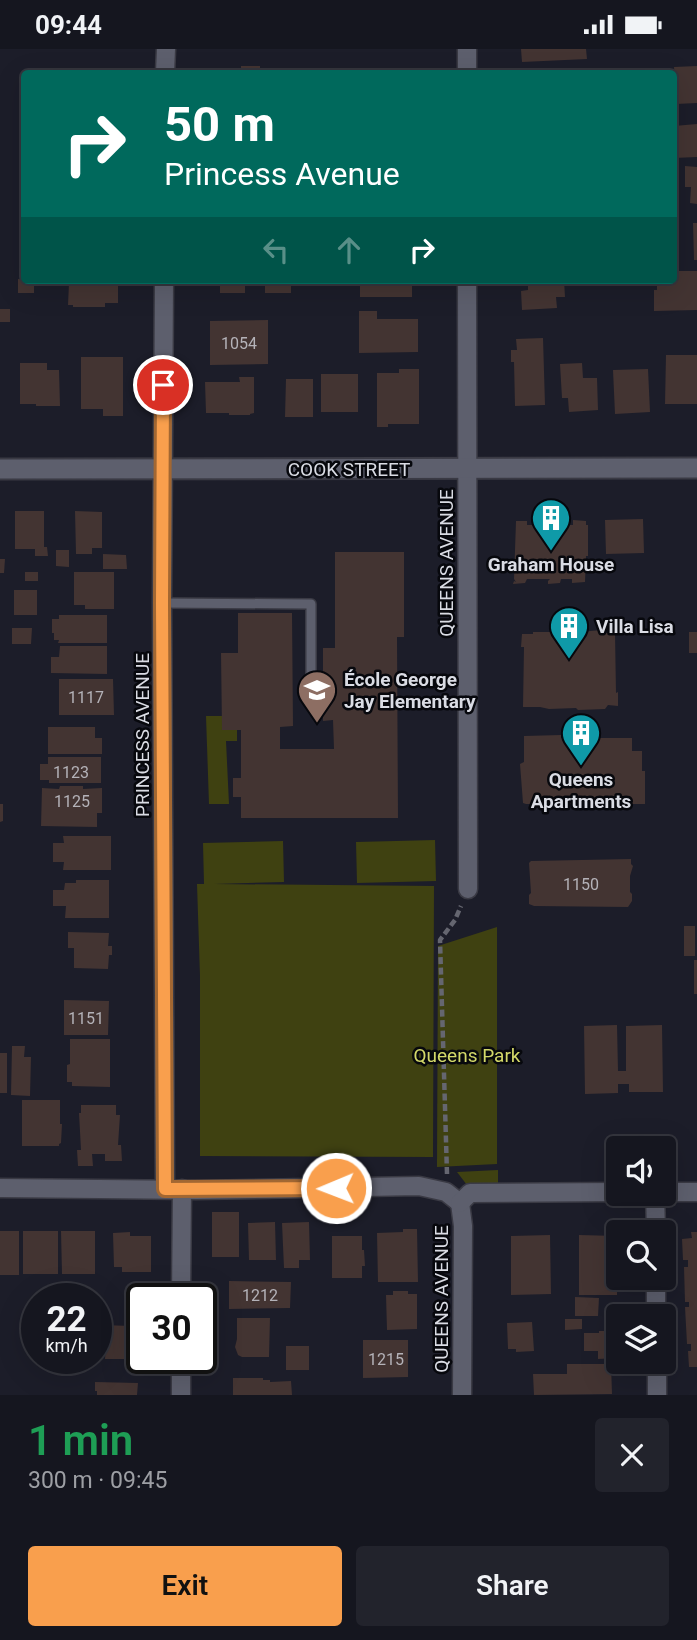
<!DOCTYPE html>
<html lang="en">
<head>
<meta charset="utf-8">
<style>
  body { margin:0; font-family:Roboto,sans-serif; background:#22232c; color:#f1f3f6; height:100vh; display:flex; flex-direction:column; font-size:26px; white-space:nowrap }
  * { box-sizing:border-box; margin:0 }
  p { font-size:23px; color:#9d9fa4 }
  .icon { flex:none; width:38px; height:38px; fill:none; stroke:currentColor; stroke-width:2; stroke-linecap:round; stroke-linejoin:round }
  .map { position:relative; height:1346px; overflow:hidden }
  .details { display:flex; flex-direction:column; background:#15161f; flex:1 }
  .details>* { flex:none }
  .top-card { position:absolute; left:21px; top:21px; width:656px; height:214px; border-radius:7px; box-shadow:0 7px 28px #0002,0 0 0 2px #34353d; background:#00695c; color:#fff; overflow:hidden }
  .tools { position:absolute; left:606px; top:1087px; display:grid; gap:14px }
  .tools a { display:grid; place-items:center; width:70px; height:70px; border-radius:7px; background:#15161f; box-shadow:0 7px 28px #0002,0 0 0 2px #34353d; font-size:35px }
  .speed { position:absolute; left:21px; top:1234px; display:flex; gap:14px; font-size:35px; font-weight:700; text-align:center }
  .speed>* { display:grid; place-content:center; width:91px; height:91px; border-radius:50%; background:#15161f; box-shadow:0 7px 28px #0002,0 0 0 2px #34353d; line-height:1 }
  .speed small { font-size:18px; font-weight:400 }
  .speed .limit { border:4px solid #111; border-radius:10px; background:#fff; color:#111 }
  .pin { position:absolute; display:grid; place-items:center; width:60px; height:60px; color:#fff; margin:-30px; border:4px solid #fff; border-radius:50%; box-shadow:0 2px 7px #0007 }
  .me { position:absolute; width:77px; margin:-38px; rotate:269deg; stroke-linejoin:round; filter:drop-shadow(0 0 5px #0008) }
  .turn { display:flex; align-items:center; gap:24px; height:147px; padding:0 28px; font-size:32px }
  .turn .icon { width:91px; height:91px; stroke-width:2.5 }
  .turn b { display:block; font-size:49px; line-height:60px }
  .lanes { display:flex; align-items:center; height:66px; padding:0 28px; background:#0003; justify-content:center; gap:35px; direction:ltr }
  .lanes .off { opacity:.35 }
  .round { display:grid; place-items:center; flex:none; width:74px; height:74px; border-radius:7px; background:#22232c }
  .summary { display:flex; align-items:center; justify-content:space-between; height:119px; padding:0 28px }
  h1 { font-size:42px; font-weight:600; line-height:52px; color:#1e9e55 }
  .cta { display:flex; gap:14px; margin-top:auto; padding:14px 28px }
  .cta a { flex:1; height:80px; border-radius:7px; background:#f99f4d; color:#111; font-size:28px; font-weight:600; line-height:80px; text-align:center }
  .cta a+a { background:#22232c; color:#f1f3f6 }
  .status { display:flex; justify-content:space-between; align-items:center; height:49px; padding:0 35px; background:#15161f; direction:ltr }
  .status svg { height:19px; fill:currentColor }
  .map>svg:first-child { display:block }
</style>
</head>
<body>
<div class="status"><b>09:44</b><svg viewBox="0 0 49 12"><path d="M0 12V9h3v3zM5 12V6h3v6zM10 12V3h3v9zM15 12V0h3v12zM26 1h20v11H26zM47 4h2v5h-2z"/></svg></div>
<div class="map">
<svg width="697" height="1346" viewBox="0 0 697 1346">
  <rect width="100%" height="100%" fill="#1c1d29"/>
  <g fill="#3f4111">
    <path d="M206,667H237V692H226L229,755H209Z"/>
    <path d="M435,791L436,832L357,834L356,793Z"/>
    <path d="M283,792L284,833L214,835L434,837L433,1108L200,1107V927L197,835H204L203,794Z"/>
    <path d="M497,878V1115L437,1118L438,897Z"/>
    <path d="M498,1121V1136H467L457,1123Z"/>
  </g>
  <g fill="#433432">
    <path d="M521,0H586L587,10L522,13Z"/>
    <path d="M241,17H260V24H220V19L241,20Z"/>
    <path d="M697,17V54L676,55L674,18Z"/>
    <path d="M567,21V24H525V22Z"/>
    <path d="M697,75V108L674,109V77Z"/>
    <path d="M685,117L697,118V155L690,154L691,138H685Z"/>
    <path d="M693,174H697V211H694Z"/>
    <path d="M674,222H697V261L654,262V241H657V231H674Z"/>
    <path d="M18,230L34,231V244H18Z"/>
    <path d="M88,231L106,232V236H118V254H105V258H73V256H68L69,234H88Z"/>
    <rect x="220" y="231" width="25" height="13"/>
    <rect x="265" y="231" width="26" height="13"/>
    <rect x="360" y="231" width="52" height="17"/>
    <path d="M528,231H564L565,248H556L557,259L522,261L521,242L528,241Z"/>
    <rect x="0" y="260" width="10" height="13"/>
    <path d="M359,262H377V270H418V303L359,304Z"/>
    <path d="M268,271V315L210,316V272Z"/>
    <path d="M543,289L545,356L515,357L514,313H511V301H517L516,290Z"/>
    <path d="M666,306H697V355H665Z"/>
    <path d="M81,308H123V367H103V360H81Z"/>
    <path d="M20,314H47V321H59L60,357H36V355H20Z"/>
    <path d="M582,314L583,329H597L598,361L569,363L568,349H562L560,315Z"/>
    <path d="M399,320H419V375H388V378H377V324H399Z"/>
    <path d="M648,320L650,363L615,365L613,321Z"/>
    <rect x="321" y="325" width="37" height="38"/>
    <path d="M239,328H254V364L250,365V366H229V364H206L205,333H240Z"/>
    <path d="M286,330H313V368H285Z"/>
    <path d="M15,462H44V498H47L48,507H35V500H15Z"/>
    <path d="M75,462L102,463V499H92V505H76Z"/>
    <path d="M643,470L644,504L606,505L605,471Z"/>
    <path d="M547,471H559L562,476H573V471L586,472V476H588V507H586L585,533L572,534V530H561L560,534L548,535V532L550,530H527L525,534L513,535L514,532L516,533L514,530L516,472H527V476H547Z"/>
    <path d="M56,501H69V518L56,517Z"/>
    <path d="M335,503H404V588H397L398,769H241V748H233V729H241V681H222L221,604H238V564H292L293,677L280,678V700H334L333,671L323,672V599H335Z"/>
    <path d="M103,505L126,506L127,520H103Z"/>
    <path d="M0,510H5L4,524H0Z"/>
    <rect x="25" y="523" width="13" height="9"/>
    <path d="M74,523H114V560H85V556H74Z"/>
    <rect x="14" y="541" width="23" height="25"/>
    <path d="M59,566H107V594H58L59,591H54V584H52V570H59Z"/>
    <path d="M12,579H32L31,595H12Z"/>
    <path d="M554,581H567V584L602,581V584H615L616,644L618,643V657L608,656L605,660L578,661L576,659L549,660L540,658H523L524,598H521L522,585H533V583H553Z"/>
    <rect x="689" y="583" width="8" height="21"/>
    <path d="M60,597H107V625L51,624V608H59Z"/>
    <path d="M59,630H113L114,666H59Z"/>
    <path d="M48,678H95V689H102V705H48Z"/>
    <path d="M561,686V689H632V702H642V722H645V755H526L523,754L520,715L524,713V687Z"/>
    <path d="M48,708H101V734H49V731H40V715H48Z"/>
    <path d="M60,737H83V740L102,739V764H97V778L41,777L42,739L59,740Z"/>
    <path d="M0,755H3V772L0,773Z"/>
    <path d="M63,787H111V821H63L64,813H53V794H64Z"/>
    <path d="M631,810V815L633,817L630,827V843L632,845V852L628,858L534,857L529,855V846L531,844L529,814L531,812Z"/>
    <path d="M76,831H109V869H65L66,857H53V841H64L65,834H76Z"/>
    <rect x="684" y="877" width="11" height="30"/>
    <path d="M68,883L109,884L108,897H112V906H109L108,920L74,919V899H68Z"/>
    <rect x="694" y="911" width="3" height="34"/>
    <path d="M64,951L109,952L108,986H64Z"/>
    <path d="M617,976L618,1022H626V977L662,976L663,1043H629V1035H618V1044L585,1045L584,977Z"/>
    <path d="M70,990H110V1038L72,1037V1033H67V1016L70,1015Z"/>
    <path d="M12,997H25L24,1008H31L30,1047L11,1046Z"/>
    <rect x="0" y="1004" width="7" height="40"/>
    <path d="M22,1051H60V1075H62L61,1094L59,1095V1097H22Z"/>
    <path d="M81,1056H116V1066H120L118,1096H121L122,1112H105V1105H92L93,1117H78L77,1101H81L79,1064H81Z"/>
    <rect x="212" y="1163" width="27" height="45"/>
    <path d="M275,1173L276,1211H249L248,1174Z"/>
    <path d="M309,1173L310,1211H299V1219H284L282,1174Z"/>
    <path d="M403,1180H417L418,1233H378L377,1184L403,1183Z"/>
    <rect x="0" y="1182" width="19" height="44"/>
    <rect x="23" y="1182" width="35" height="43"/>
    <path d="M61,1182H95V1225H62Z"/>
    <path d="M130,1183V1187H151V1223H122V1218H114L113,1184Z"/>
    <path d="M691,1183H697V1318H689L688,1302H691V1295H687L685,1258H689V1253H685L684,1218H688V1211H683L682,1190L692,1189Z"/>
    <path d="M550,1186L551,1245L511,1246V1187Z"/>
    <path d="M579,1186L617,1187V1246H579Z"/>
    <path d="M332,1187H362V1201H364L365,1217H362V1229H332Z"/>
    <path d="M229,1232L291,1233L290,1259L229,1260Z"/>
    <path d="M393,1242H408V1245H417V1280L387,1281L386,1246H393Z"/>
    <path d="M575,1248L599,1249L598,1267H575Z"/>
    <path d="M237,1269H270L269,1308H242L238,1306L235,1298L237,1290Z"/>
    <path d="M565,1270H582V1280L565,1281Z"/>
    <path d="M532,1273L534,1302L516,1303V1300H508L507,1274Z"/>
    <path d="M33,1274L37,1275V1291H32Z"/>
    <path d="M103,1276L130,1277L129,1310H105L106,1296H96V1279H103Z"/>
    <path d="M599,1282H616V1309L598,1310V1302H584V1284H599Z"/>
    <path d="M363,1291H408V1328L363,1329Z"/>
    <rect x="286" y="1297" width="23" height="24"/>
    <path d="M567,1315H611L612,1345L534,1346L533,1325H567Z"/>
    <path d="M233,1329H263V1331H270V1333L291,1332L292,1346H233Z"/>
    <path d="M95,1333L138,1334L137,1346H97V1342H95Z"/>
  </g>
  <g fill="none" stroke-linecap="round" stroke-linejoin="round">
    <g stroke="#3a3a44" stroke-width="12">
      <path id="service" d="M162,554L311,555V651"/>
    </g>
    <g stroke="#3a3a44" stroke-width="21">
      <g id="minor">
        <path d="M165,24L166,0"/>
        <path d="M467,24V0"/>
        <path d="M164,231L162,554L165,1140"/>
        <path d="M467,231L468,840"/>
        <path d="M0,1139L196,1141L419,1137L446,1143L460,1154"/>
        <path d="M663,1143H697"/>
        <path d="M655,1144L656,1183"/>
        <path d="M460,1154L463,1177L462,1346"/>
        <path d="M460,1154L470,1144L618,1143"/>
        <path d="M656,1228V1267"/>
        <path d="M181,1250L182,1140"/>
        <path d="M657,1312V1346"/>
        <path d="M181,1346V1309"/>
      </g>
    </g>
    <g stroke="#3a3a44" stroke-width="23">
      <path id="secondary" d="M0,420L697,419"/>
    </g>
    <path stroke="#656670" stroke-width="4.5" stroke-dasharray="7 3.5" stroke-linecap="butt" d="M447,1125L440,891L455,871L461,857"/>
    <use href="#service" stroke="#5d5f6d" stroke-width="9"/>
    <use href="#minor" stroke="#5d5f6d" stroke-width="18"/>
    <use href="#secondary" stroke="#5d5f6d" stroke-width="19"/>
  </g>
  <g fill="none" stroke-linecap="round" stroke-linejoin="round">
    <g stroke="#a26732" stroke-width="18">
      <path id="route" d="M163,336L162,554L165,1140L336,1139"/>
    </g>
    <use href="#route" stroke="#f99f4d" stroke-width="12"/>
  </g>
  <defs>
    <g id="building-pin" transform="scale(2.0125)"><path d="M0 17L-7.5 6A9.5 9.5 0 1 1 7.5 6Z" fill="#0f9aa8" stroke="#07080d"/><path d="M-4-6H4V6H1V3H-1V6H-4ZM-2.5-4.3h1.7v1.8h-1.7ZM.8-4.3h1.7v1.8H.8ZM-2.5-1h1.7V.8h-1.7ZM.8-1h1.7V.8H.8Z" fill="#fff"/></g>
    <g id="school-pin" transform="scale(2.0125)"><path d="M0 17L-7.5 6A9.5 9.5 0 1 1 7.5 6Z" fill="#8d6e63" stroke="#07080d"/><path d="M0-5L7-2L0 1L-7-2ZM-4 1L0 2.5L4 1V4Q0 6-4 4Z" fill="#fff"/></g>
  </defs>
  <g fill-rule="evenodd">
    <use href="#building-pin" x="551" y="469"/>
    <use href="#building-pin" x="569" y="577"/>
    <use href="#school-pin" x="317" y="641"/>
    <use href="#building-pin" x="581" y="684"/>
  </g>
  <g text-anchor="middle" dominant-baseline="central" stroke-width="5" stroke-linejoin="round" paint-order="stroke">
    <g font-size="16" fill="#b4b2b8">
      <text x="239" y="294">1054</text>
      <text x="86" y="648">1117</text>
      <text x="71" y="723">1123</text>
      <text x="72" y="752">1125</text>
      <text x="581" y="835">1150</text>
      <text x="86" y="969">1151</text>
      <text x="260" y="1246">1212</text>
      <text x="386" y="1310">1215</text>
    </g>
    <g font-size="19" fill="#dadce4" stroke="#07080d">
      <text x="349" y="420">COOK STREET</text>
      <text transform="translate(446 514) rotate(-90)">QUEENS AVENUE</text>
      <text transform="translate(142 686) rotate(-90)">PRINCESS AVENUE</text>
      <text transform="translate(441 1250) rotate(-90)">QUEENS AVENUE</text>
    </g>
    <g font-size="19" font-weight="bold" fill="#dadce4" stroke="#07080d">
      <text x="551" y="515">Graham House</text>
      <text x="596" y="577" text-anchor="start">Villa Lisa</text>
      <text x="344" y="630" text-anchor="start">École George<tspan x="344" dy="22">Jay Elementary</tspan></text>
      <text x="581" y="730">Queens<tspan x="581" dy="22">Apartments</tspan></text>
    </g>
    <g font-size="19" fill="#d3d869" stroke="#07080d">
      <text x="467" y="1006">Queens Park</text>
    </g>
  </g>
</svg>
<div class="tools">
<a><svg class="icon" aria-label="sound" viewBox="0 0 24 24"><path d="M4 9h4l5-4v14l-5-4H4zM17 9q2 3 0 6"/></svg></a>
<a><svg class="icon" aria-label="search" viewBox="0 0 24 24"><circle cx="10" cy="10" r="6"/><path d="M15 15l6 6"/></svg></a>
<a><svg class="icon" aria-label="layers" viewBox="0 0 24 24"><path d="M12 4l9 5-9 5-9-5zM3 14l9 5 9-5"/></svg></a>
</div>
<div class="speed"><div>22<small>km/h</small></div><div class="limit">30</div></div>
<div class="pin" style="left:163px;top:336px;background:#d93025"><svg class="icon" aria-label="arrive" viewBox="0 0 24 24"><path d="M6 21V4h12l-3 4 3 4H6"/></svg></div>
<svg class="me" style="left:336px;top:1139px" viewBox="-20 -20 40 40"><circle r="17" fill="#f99f4d" stroke="#fff" stroke-width="3"/><path d="M0-11L8 9 0 5-8 9z" fill="#fff"/></svg>
<div class="top-card">
<div class="turn"><svg class="icon" aria-label="right" viewBox="0 0 24 24"><path d="M7 20v-9h11M14 6l5 5-5 5"/></svg><div><b>50 m</b>Princess Avenue</div></div>
<div class="lanes"><svg class="icon off" aria-label="left" viewBox="0 0 24 24"><path d="M17 20v-9H6M10 6l-5 5 5 5"/></svg><svg class="icon off" aria-label="ahead" viewBox="0 0 24 24"><path d="M12 20V5M6 11l6-6 6 6"/></svg><svg class="icon" aria-label="right" viewBox="0 0 24 24"><path d="M7 20v-9h11M14 6l5 5-5 5"/></svg></div>
</div>
</div>
<section class="details">
<div class="summary"><div><h1>1 min</h1><p>300 m · 09:45</p></div><a class="round"><svg class="icon" aria-label="close" viewBox="0 0 24 24"><path d="M6 6l12 12M18 6L6 18"/></svg></a></div>
<div class="cta"><a>Exit</a><a>Share</a></div>
</section>
</body>
</html>
